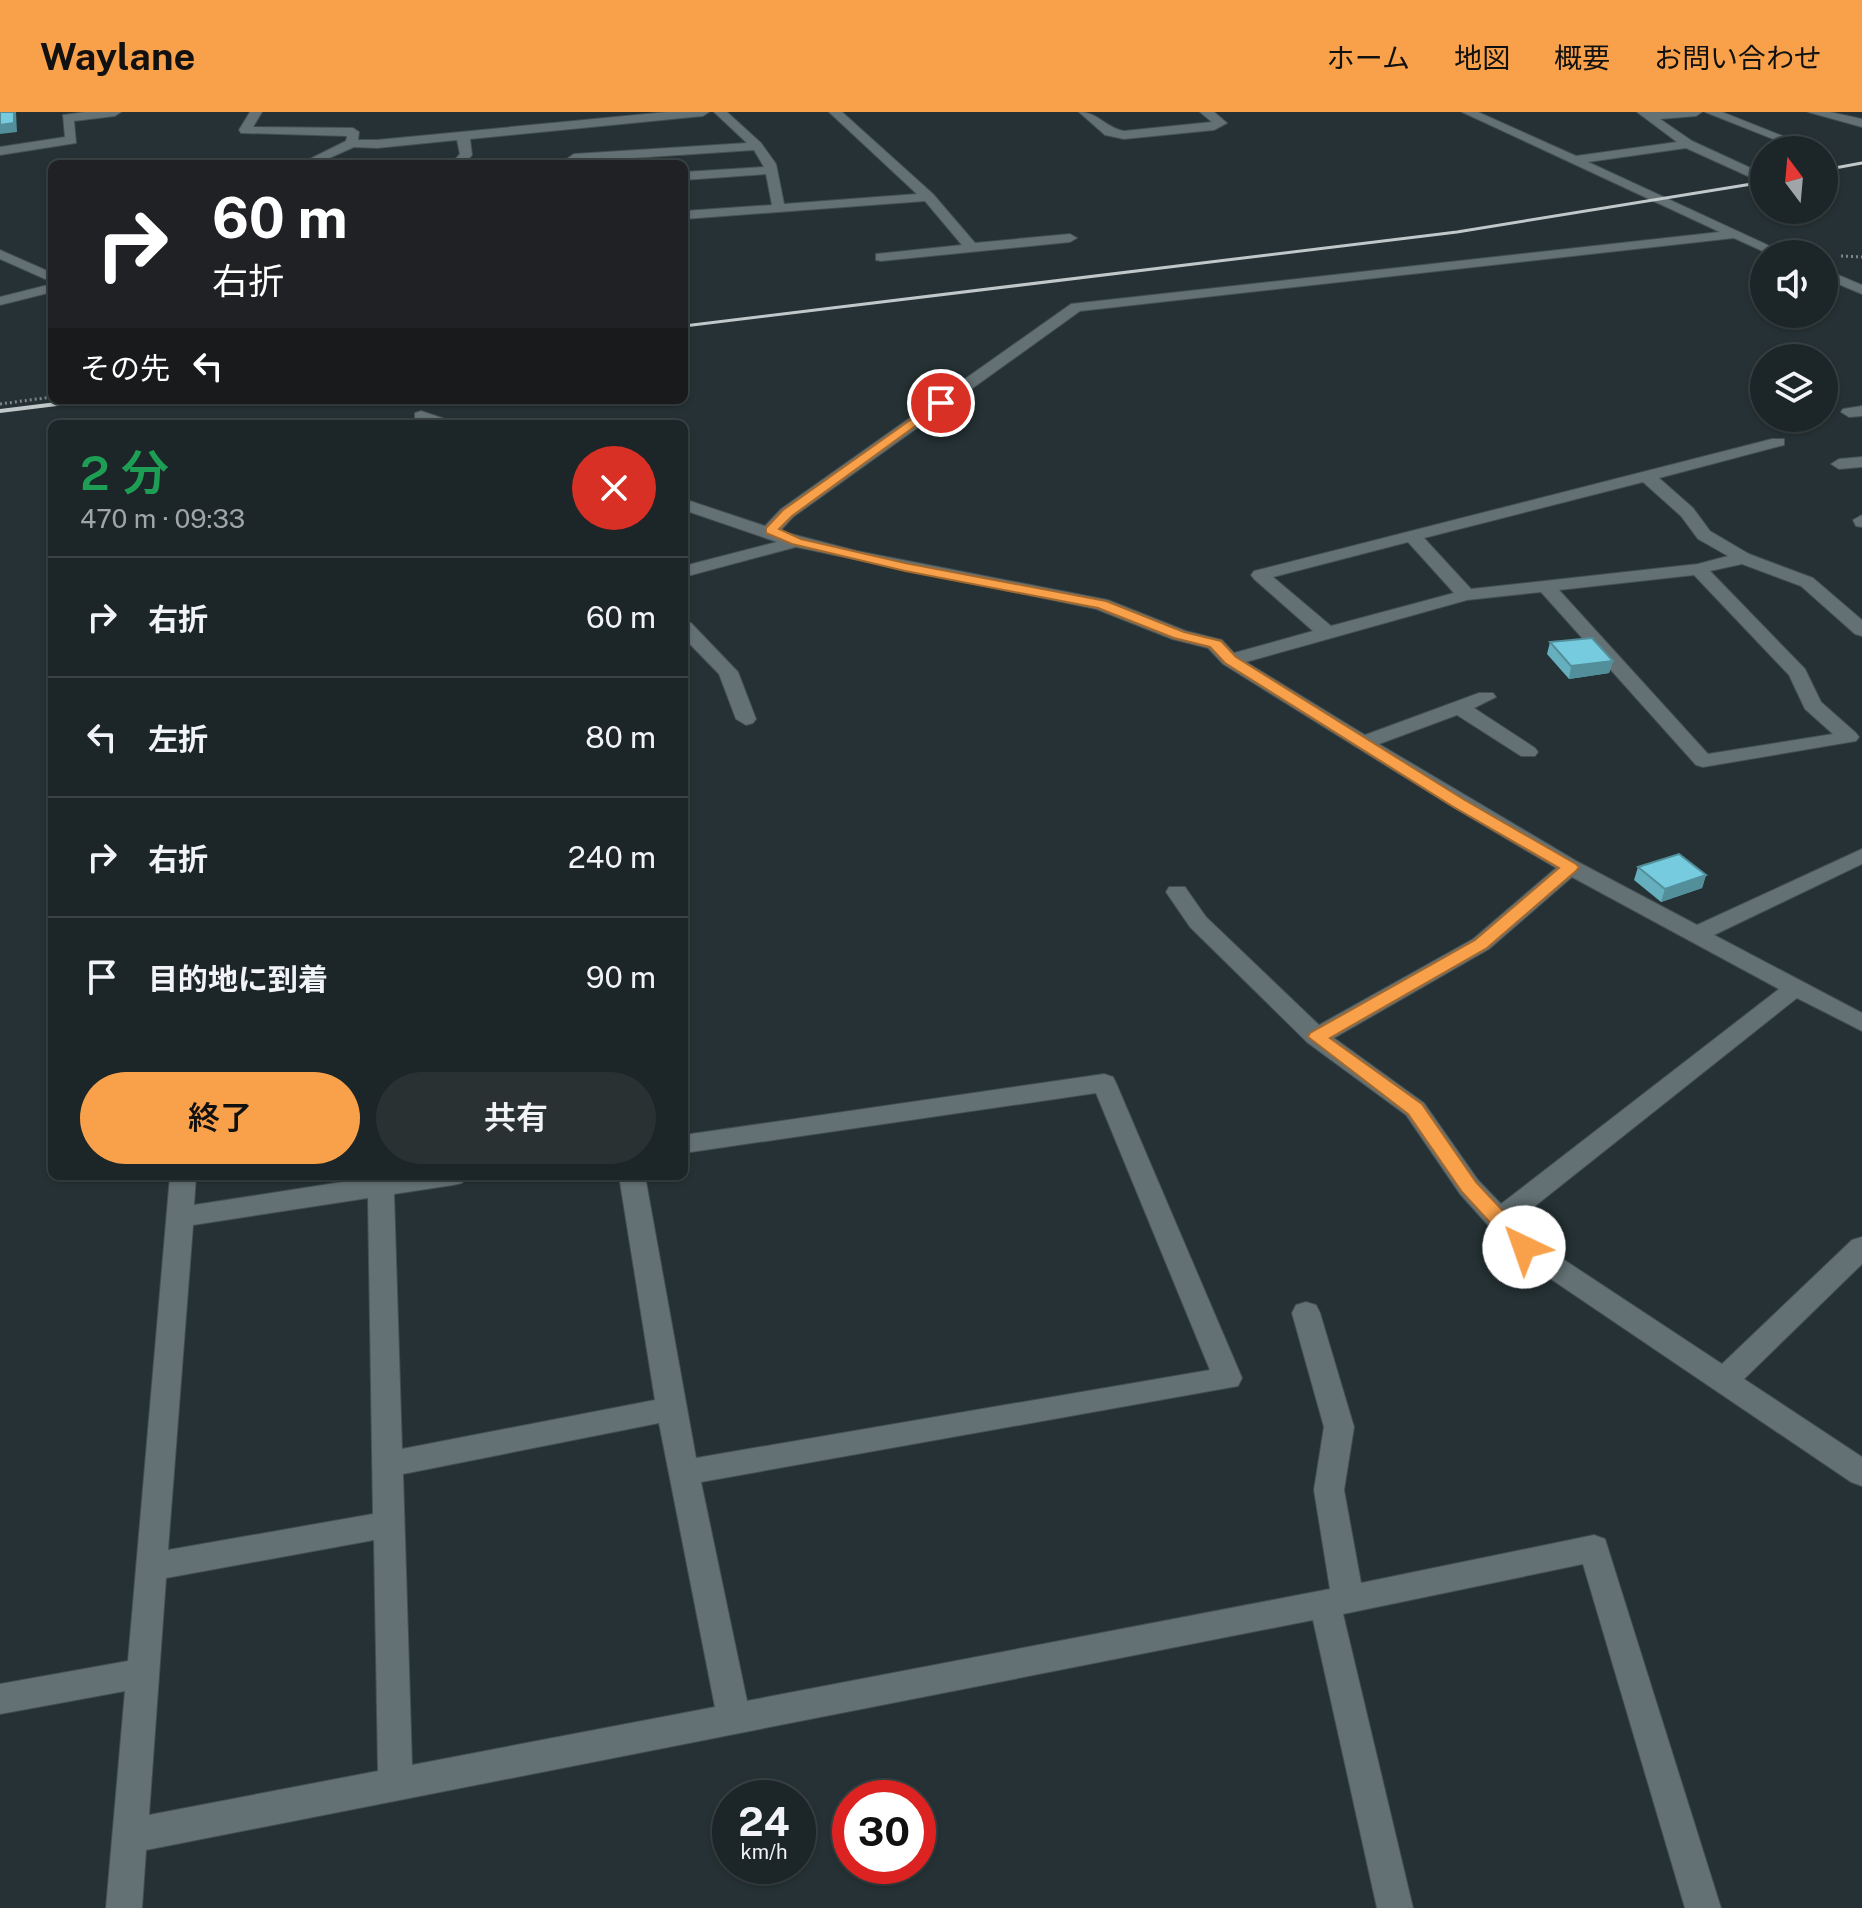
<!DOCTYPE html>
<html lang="ja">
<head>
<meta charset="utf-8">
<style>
  body { margin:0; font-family:"Public Sans","Noto Sans JP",sans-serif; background:#293133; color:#f1f3f6; height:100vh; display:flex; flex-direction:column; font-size:30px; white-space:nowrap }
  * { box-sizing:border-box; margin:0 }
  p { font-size:26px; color:#a0a5a7 }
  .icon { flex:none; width:44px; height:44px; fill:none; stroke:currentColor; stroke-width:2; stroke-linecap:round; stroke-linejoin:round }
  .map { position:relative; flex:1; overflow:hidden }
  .panel { position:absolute; left:48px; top:308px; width:640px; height:760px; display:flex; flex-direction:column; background:#1c2527; border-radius:12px; box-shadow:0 2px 6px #0004,0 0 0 2px #3a4244 }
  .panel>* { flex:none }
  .banner { position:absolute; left:48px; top:48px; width:640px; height:244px; border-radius:12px; box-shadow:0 2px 6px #0004,0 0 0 2px #3a4244; background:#202124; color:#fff; overflow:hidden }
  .needle { width:52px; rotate:344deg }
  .buttons { position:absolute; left:1750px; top:24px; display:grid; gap:16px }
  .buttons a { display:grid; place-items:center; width:88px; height:88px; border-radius:50%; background:#1c2527; box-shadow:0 2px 6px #0004,0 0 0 2px #3a4244; font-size:40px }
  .speed { position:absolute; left:712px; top:1668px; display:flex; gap:16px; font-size:40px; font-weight:700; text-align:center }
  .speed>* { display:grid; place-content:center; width:104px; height:104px; border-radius:50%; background:#1c2527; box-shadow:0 2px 6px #0004,0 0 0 2px #3a4244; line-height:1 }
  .speed small { font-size:20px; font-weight:400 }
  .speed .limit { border:12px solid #d22; background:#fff; color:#111 }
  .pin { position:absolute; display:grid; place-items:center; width:68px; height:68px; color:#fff; margin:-34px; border:4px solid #fff; border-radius:50%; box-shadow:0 2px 8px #0007 }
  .me { position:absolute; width:88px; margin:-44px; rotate:318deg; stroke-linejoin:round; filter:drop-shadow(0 0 6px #0008) }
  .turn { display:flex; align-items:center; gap:28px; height:168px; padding:0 32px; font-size:36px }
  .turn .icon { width:104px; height:104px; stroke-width:2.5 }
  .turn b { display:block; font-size:56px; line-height:68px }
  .then { display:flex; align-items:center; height:76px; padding:0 32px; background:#0003; gap:16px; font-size:30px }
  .round { display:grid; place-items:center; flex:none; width:84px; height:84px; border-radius:42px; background:#293133 }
  .headline { display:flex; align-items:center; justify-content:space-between; height:136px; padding:0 32px }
  h1 { font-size:48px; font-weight:600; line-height:60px; color:#1e9e55 }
  .button { display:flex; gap:16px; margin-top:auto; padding:16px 32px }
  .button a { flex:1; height:92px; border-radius:48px; background:#f8a14a; color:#111; font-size:32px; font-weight:600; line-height:92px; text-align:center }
  .button a+a { background:#293133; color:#f1f3f6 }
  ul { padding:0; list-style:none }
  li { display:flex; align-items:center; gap:24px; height:120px; padding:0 32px; border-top:2px solid #3a4244 }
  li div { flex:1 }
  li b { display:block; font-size:30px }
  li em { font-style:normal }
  header { display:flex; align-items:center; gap:48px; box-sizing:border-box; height:112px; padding:0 40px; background:#f8a14a; color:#111 }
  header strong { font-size:38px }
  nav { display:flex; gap:44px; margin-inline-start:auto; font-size:28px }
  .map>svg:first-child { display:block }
</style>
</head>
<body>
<header>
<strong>Waylane</strong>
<nav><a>ホーム</a><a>地図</a><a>概要</a><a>お問い合わせ</a></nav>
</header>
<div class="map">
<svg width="1862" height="1796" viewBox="0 0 1862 1796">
  <rect width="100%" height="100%" fill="#253134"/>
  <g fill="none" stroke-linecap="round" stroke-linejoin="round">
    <g stroke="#444f52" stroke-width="2">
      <g id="minor">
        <path d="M86,0H121L115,4L74,9L76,31L0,43V35L65,25L63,3Z"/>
        <path d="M250,0H262L253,15L353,16L359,20L358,28H377L667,0H709L703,4L470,27L472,43L464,52H451L460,42L457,28L377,36L354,35L316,52H300L346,29L347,24L241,21L239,18Z"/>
        <path d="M714,0H727L761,31L776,52L784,92L917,82L829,0H842L933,82L975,131L1070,122L1077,126L1070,130L881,149L876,148V142L962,133L925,89L684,107V99L772,93L766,62L684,68V60L764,55L754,38L574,50L568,46L574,42L747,31Z"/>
        <path d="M1079,0C1098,0 1106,16 1124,19L1212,10L1200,0H1214L1227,11L1214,18L1124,27L1105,23Z"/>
        <path d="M1462,0H1478L1576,44L1677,30L1637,0H1702L1696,4L1660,7L1692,29L1755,58L1764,55V63L1750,65L1686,36L1588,50L1787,142H1769L1734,126L1080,199L793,405L780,419L857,439L1108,488L1186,519L1222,528L1234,541L1313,519L1254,467L1251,463L1254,459L1772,327H1784V333L1659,366L1693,396L1710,419L1749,442L1813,466L1862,508V524L1855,522L1801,474L1742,452L1710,459L1805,557L1821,590L1856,621L1859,625L1856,629L1703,655L1696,653L1541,480L1467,488L1246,550L1365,623L1479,581H1493L1496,585L1474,596L1535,636L1538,640L1535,644H1521L1457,603L1379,632L1578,750L1697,813L1862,737V752L1714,823L1862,901V919L1797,886L1516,1109L1534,1128L1722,1252L1852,1128L1862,1125V1152L1744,1267L1862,1345V1374L1851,1370L1514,1142L1460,1082L1406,1003L1308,931L1190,815L1166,780L1169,775H1185L1206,805L1319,913L1473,827L1556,756L1451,694L1223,552L1208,536L1172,527L1096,497L796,435L684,465V454L777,430L684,398V387L765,414L781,397L1071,192L1720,120ZM1643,370L1681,404L1698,427L1728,444L1698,452L1471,477L1424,426ZM1408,430L1454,481L1331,514L1273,465ZM1694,463L1789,563L1805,597L1833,622L1708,642L1559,478ZM1572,765L1779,877L1501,1092L1478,1068L1424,991L1334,926L1489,837Z"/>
        <path d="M1705,0H1722L1818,38H1801Z"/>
        <path d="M1808,0H1830L1862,7V15Z"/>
        <path d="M0,138L52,161V170L0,147Z"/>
        <path d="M1824,157L1862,173V182L1824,166Z"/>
        <path d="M52,172V180L0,193V185Z"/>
        <path d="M1862,294V304L1849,305L1841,300L1843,297Z"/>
        <path d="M421,299L451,309L453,312H429L415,307V301Z"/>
        <path d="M1862,345V355L1839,357L1831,352L1839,347Z"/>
        <path d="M1862,403V415L1856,414L1853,408Z"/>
        <path d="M684,509L691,511L738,560L756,607L753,611L746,613L736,607L719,562L684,526Z"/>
        <path d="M1104,962L1113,965L1116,971L1242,1266L1238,1274L701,1370L747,1589L1330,1477L1314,1378L1324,1315L1292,1201L1296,1193L1306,1190L1316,1193L1320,1201L1354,1315L1344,1378L1361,1471L1594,1423L1605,1427L1721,1796H1685L1583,1452L1343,1502L1413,1796H1377L1313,1508L146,1738L142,1796H106L125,1579L0,1602V1572L128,1549L170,1064H196L194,1093L381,1064H466L462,1071L453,1073L394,1082L402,1337L655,1288L619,1064H645L696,1346L1210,1258L1096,981L684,1041V1023ZM368,1086L373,1402L168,1438L193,1113ZM659,1311L715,1595L412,1653L403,1362ZM374,1428L378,1659L149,1703L166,1466Z"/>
      </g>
    </g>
    <g stroke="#7c8689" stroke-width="3" stroke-dasharray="2 3" stroke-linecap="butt">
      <path d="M1841,144L1862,145"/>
      <path d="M0,292L52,285"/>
    </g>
    <use href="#minor" fill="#637174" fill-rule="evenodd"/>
    <g stroke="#c0c8ca" stroke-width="3">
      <path d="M1824,58L1862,51"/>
      <path d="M684,214L1457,120L1764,70"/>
    </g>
    <path stroke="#c0c8ca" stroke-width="4" d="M0,299L89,288"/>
  </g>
  <g fill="#65afbf">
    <path d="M1550,530L1613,549L1609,561L1569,567L1547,542Z"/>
    <path d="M1638,755L1706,763L1702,776L1661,790L1634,768Z"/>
  </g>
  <g fill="#538f9b">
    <path d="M14,0H16L17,20L0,22V13Z"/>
    <path d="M1613,549L1609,561L1569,567L1571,554Z"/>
    <path d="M1706,763L1702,776L1661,790L1665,777Z"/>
  </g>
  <g fill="#76ccde" stroke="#538f9b" stroke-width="2">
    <path d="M0,0H14V11L0,13Z"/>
    <path d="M1592,526L1613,549L1571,554L1550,530Z"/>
    <path d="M1679,742L1706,763L1665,777L1638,755Z"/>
  </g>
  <path fill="#f8a14a" stroke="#a16930" stroke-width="2" d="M937,289L947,291L792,404L779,417L801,427L905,451L1106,489L1184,520L1221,529L1236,545L1463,687L1576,752L1579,755L1576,759L1487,836L1330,926L1422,992L1476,1070L1531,1129L1535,1135L1531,1140H1517L1462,1080L1408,1002L1308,925L1310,921L1475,828L1559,756L1452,694L1225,551L1210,535L1174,526L1098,496L905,459L792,432L766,421V416L783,398Z"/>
</svg>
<div class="buttons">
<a><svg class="needle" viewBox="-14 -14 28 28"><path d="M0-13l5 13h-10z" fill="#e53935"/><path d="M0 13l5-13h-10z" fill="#a0a5a7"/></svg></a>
<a><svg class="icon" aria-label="sound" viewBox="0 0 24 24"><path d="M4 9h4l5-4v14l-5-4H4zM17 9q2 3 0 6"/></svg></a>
<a><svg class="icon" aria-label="layers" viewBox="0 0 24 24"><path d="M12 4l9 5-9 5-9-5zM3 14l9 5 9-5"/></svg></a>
</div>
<div class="speed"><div>24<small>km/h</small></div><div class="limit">30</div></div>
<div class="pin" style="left:941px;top:291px;background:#d93025"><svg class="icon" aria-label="arrive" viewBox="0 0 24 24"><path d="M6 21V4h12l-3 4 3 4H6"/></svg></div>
<svg class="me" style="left:1524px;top:1135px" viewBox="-20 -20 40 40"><circle r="19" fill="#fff"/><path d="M0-13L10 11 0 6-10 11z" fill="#f8a14a"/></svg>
<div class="banner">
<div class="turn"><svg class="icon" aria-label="right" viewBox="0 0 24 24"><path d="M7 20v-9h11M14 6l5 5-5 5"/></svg><div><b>60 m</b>右折</div></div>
<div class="then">その先<svg class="icon" aria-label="left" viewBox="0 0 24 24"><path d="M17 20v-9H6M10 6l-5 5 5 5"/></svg></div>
</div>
<section class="panel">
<div class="headline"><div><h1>2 分</h1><p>470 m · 09:33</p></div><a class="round" style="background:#d93025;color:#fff"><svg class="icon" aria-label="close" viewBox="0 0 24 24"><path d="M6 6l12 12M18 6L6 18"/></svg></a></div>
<ul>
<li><svg class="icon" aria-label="right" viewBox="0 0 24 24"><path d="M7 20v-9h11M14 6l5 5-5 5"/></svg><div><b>右折</b></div><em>60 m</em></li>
<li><svg class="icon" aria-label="left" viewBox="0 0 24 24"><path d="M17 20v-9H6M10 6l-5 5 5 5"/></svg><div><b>左折</b></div><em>80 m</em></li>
<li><svg class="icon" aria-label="right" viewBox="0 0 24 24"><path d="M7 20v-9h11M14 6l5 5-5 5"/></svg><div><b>右折</b></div><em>240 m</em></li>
<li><svg class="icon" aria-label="arrive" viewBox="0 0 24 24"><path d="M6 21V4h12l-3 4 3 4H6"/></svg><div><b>目的地に到着</b></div><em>90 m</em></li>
</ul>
<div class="button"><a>終了</a><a>共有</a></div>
</section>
</div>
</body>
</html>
